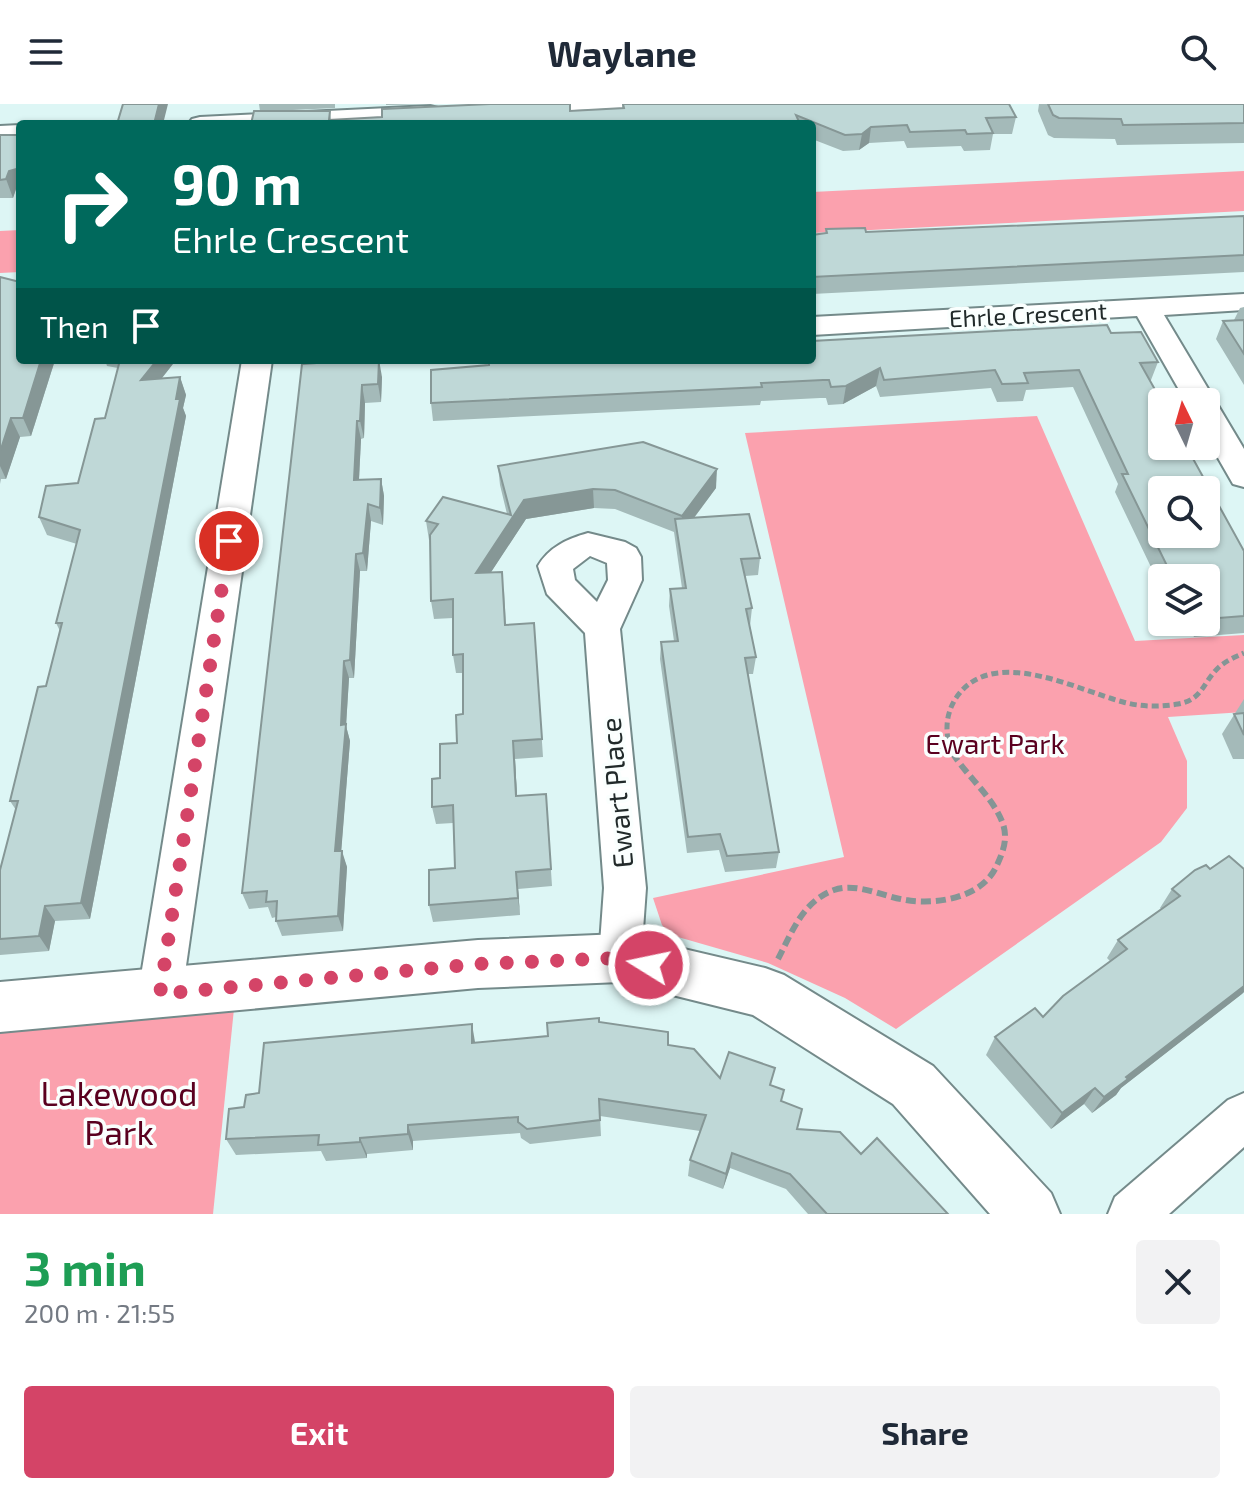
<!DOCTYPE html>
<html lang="en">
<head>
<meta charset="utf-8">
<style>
  body { margin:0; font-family:"Exo 2",sans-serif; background:#f2f2f3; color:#1f2937; height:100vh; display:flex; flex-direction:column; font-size:30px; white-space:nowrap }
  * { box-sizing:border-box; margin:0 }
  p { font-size:26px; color:#747a83 }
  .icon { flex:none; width:44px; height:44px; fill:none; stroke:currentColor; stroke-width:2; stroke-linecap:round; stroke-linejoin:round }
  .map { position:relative; height:1110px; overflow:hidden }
  .panel { display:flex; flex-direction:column; background:#fff; flex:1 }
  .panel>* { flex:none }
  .banner { position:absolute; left:16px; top:16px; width:800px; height:244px; border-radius:8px; box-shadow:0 2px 6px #0004; background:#00695c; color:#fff; overflow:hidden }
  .needle { width:52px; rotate:355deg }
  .fabs { position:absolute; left:1148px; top:284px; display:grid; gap:16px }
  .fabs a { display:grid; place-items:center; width:72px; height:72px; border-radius:8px; background:#fff; box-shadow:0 2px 6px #0004; font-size:40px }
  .pin { position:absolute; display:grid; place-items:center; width:68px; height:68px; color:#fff; margin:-34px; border:4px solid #fff; border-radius:50%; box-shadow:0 2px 8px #0007 }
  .me { position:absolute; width:88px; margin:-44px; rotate:280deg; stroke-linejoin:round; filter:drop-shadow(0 0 6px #0008) }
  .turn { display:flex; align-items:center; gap:28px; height:168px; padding:0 24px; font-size:36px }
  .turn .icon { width:104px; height:104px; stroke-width:2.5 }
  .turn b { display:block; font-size:56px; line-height:68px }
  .then { display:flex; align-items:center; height:76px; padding:0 24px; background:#0003; gap:16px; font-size:30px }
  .round { display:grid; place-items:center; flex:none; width:84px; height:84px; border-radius:8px; background:#f2f2f3 }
  .head { display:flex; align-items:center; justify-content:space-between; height:136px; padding:0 24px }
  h1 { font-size:48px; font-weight:700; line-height:60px; color:#1e9e55 }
  .primary-button { display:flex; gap:16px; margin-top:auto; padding:16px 24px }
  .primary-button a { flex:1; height:92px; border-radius:8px; background:#d44467; color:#fff; font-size:32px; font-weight:700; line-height:92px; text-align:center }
  .primary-button a+a { background:#f2f2f3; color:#1f2937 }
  header { display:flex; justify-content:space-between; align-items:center; height:104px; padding:0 24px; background:#fff; font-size:36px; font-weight:700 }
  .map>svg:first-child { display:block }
</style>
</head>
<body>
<header><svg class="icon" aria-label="menu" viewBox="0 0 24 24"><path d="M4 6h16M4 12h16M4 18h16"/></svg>Waylane<svg class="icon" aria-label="search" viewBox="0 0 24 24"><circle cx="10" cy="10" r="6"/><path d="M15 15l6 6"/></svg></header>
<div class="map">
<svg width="1244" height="1110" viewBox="0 0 1244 1110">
  <rect width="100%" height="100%" fill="#ddf6f5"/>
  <g fill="#fba1ae">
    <path d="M1244,67V107L812,129V88Z"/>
    <path d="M20,126V168L0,169V127Z"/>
    <path d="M1037,312L1135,537L1244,531V608L1168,613L1187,657V704L1161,738L896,925L845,894L768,859L671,831L662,821L653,794L844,753L745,329Z"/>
    <path d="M235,895L213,1110H0V916Z"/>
  </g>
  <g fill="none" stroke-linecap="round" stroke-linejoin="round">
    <g stroke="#748a8a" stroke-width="4">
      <g id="minor">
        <path d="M513,0H638L634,5L626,7L521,12L513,10L509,5Z"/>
        <path d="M430,2L438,4L442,9L438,14L348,20H188L192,15L200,13Z"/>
        <path d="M20,21V35L0,36V22Z"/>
        <path d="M1244,190V206L1164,211L1244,345V383L1233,380L1206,333V298H1186L1137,212L812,231V213Z"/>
        <path d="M242,256H272L182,890L175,904L160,910L145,904L138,890Z"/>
        <path d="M588,429L625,438L636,444L641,453L642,476L620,525L646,784L641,854L635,868L620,874L605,868L599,854L604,784L585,529L547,490L538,462C549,443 567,435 588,429ZM590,452L607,459L608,476L597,498L575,476L573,465Z"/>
        <path d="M1244,989V1043L1169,1110H1108L1115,1093L1228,996Z"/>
      </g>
    </g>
    <g stroke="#748a8a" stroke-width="4">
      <path id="tertiary" d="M620,830L765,864L784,871L933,962L1051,1089L1060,1110H990L893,1000L753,911L620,878L478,884L0,928V878L478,836Z"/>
    </g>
    <path stroke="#849595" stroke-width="5" stroke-dasharray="7 4" stroke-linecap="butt" d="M951,647C945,629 945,611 956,594C992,540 1077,586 1123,598C1141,603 1160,603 1178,600C1202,596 1203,579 1217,565C1225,557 1235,553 1244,549"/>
    <path stroke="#849595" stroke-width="6" stroke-dasharray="10 5" stroke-linecap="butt" d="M778,855C792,828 803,797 834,786C857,778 884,793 906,796C937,801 983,794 997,761C1003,748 1008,735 1003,720C993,692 965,671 950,645"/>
    <use href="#minor" fill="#fff" fill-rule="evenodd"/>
    <use href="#tertiary" fill="#fff" fill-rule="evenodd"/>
  </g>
  <g fill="#a4bab9">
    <path d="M259,0H335V4L272,7H330L331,16L622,4V0H1009L1016,13L1012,30H993L990,46L964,47L961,42L907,44L904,37L869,39L859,46L843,47L812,35V20H251L260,7Z"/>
    <path d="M386,0H439L386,1Z"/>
    <path d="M1039,0H1244V39L1117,41L1115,35L1054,34L1048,31L1038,7Z"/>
    <path d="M0,31H20V84L16,85L13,94H0Z"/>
    <path d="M1244,112V168L812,190V131L825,130L826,125L866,128Z"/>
    <path d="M0,173L20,256H55L31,332L20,333L6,375H1L0,380Z"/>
    <path d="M1244,203V281L1216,235L1223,217L1234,216L1240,204Z"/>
    <path d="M1111,229L1158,258L1151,276H1150L1244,447V529L1194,533L1187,518H1206V474H1162V486L1115,388L1118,380L1073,283L1026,286L1023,297L997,298L991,284L880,293L876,282L843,300L828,301L826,294H820L761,297L760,301L433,317L431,299Z"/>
    <path d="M105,256H176L162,274L180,273L186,291L183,304L186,312L90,815L55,817L49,847L0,851V766L16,706L10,697L46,582L60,527L56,519L77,440L47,431L39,413L78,379L105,314L118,264L107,262Z"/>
    <path d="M302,260L382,273L381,298L365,299L364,334L361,335L359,376L381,375L384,392L383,421L371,417L367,467H360L354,574H349L346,622L350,637L341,747L347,763L343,827L282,832L276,817V813L272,814L268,803L249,805L242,789Z"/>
    <path d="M498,362L716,384L694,414L760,454L758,471L745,472L752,504L750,522L756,553L753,570H748L779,748L776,764L725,768L719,746L687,749L660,555L661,538L674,537L669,502L670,485L682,484L674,428L615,405L594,404L526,415L491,468L504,487L506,521L534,519L543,653L515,655L517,692L546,690L552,782L518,785L520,811L433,818L429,801L455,764L453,719L436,720L432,703L440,674L457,639L463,610V569H456L453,551V514L434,515L431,497L430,436H429L426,417L507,410L500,381Z"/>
    <path d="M1244,595V655H1233L1222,630Z"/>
    <path d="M1210,765H1244V888L1121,984L1116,991L1092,1009L1084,1000L1051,1025L986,951L995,933L1043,913L1110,857L1107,854L1118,836L1161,805L1160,804L1172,785Z"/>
    <path d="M599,918L668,941L720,974L771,982L797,1025L861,1050L948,1110H808L786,1085L730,1064L723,1085L688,1072L690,1056L700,1027L600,1012L601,1032L530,1040L521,1034L520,1029L413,1037V1046L367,1050V1054L326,1057L321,1047L236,1051L226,1035L244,1003L259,989L548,932Z"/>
  </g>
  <g fill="#869796">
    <path d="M159,0H168L163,20H154Z"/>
    <path d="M871,23L869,39L859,46L862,30Z"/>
    <path d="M20,64V84L16,85L13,94L6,75L9,67Z"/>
    <path d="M41,256H55L31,332L23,314Z"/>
    <path d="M157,256H176L147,293L141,276Z"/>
    <path d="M379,256L382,273L381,298L378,280Z"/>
    <path d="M880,264L876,282L843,300L846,282Z"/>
    <path d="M180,273L186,291L183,304L186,312L90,815L81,799Z"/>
    <path d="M362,281L365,299L364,334L360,317Z"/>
    <path d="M11,314L20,333L6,375L0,362V348Z"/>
    <path d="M357,317L361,335L358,394L354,376Z"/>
    <path d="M717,365L716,384L681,431L682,412Z"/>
    <path d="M381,375L384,392L383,421L380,404Z"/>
    <path d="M593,385L594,404L526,415L478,488L476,469L524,396Z"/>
    <path d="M368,400L371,417L367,467L363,449Z"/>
    <path d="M356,450L360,467L354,574L350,556Z"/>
    <path d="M344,557L349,574L346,622L350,637L340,763L335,747Z"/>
    <path d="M513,637L515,655L518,710L516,692Z"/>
    <path d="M342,747L347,763L343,827L338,812Z"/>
    <path d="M516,768L518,785L520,811L518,794Z"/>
    <path d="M45,802L55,817L49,847L39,832Z"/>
    <path d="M1244,880V888L1242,890L1121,984L1116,991L1092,1009L1104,993L1126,973Z"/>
    <path d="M472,920L475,938L476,956L472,939Z"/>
    <path d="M1095,984L1084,1000L1051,1025L1062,1009Z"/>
    <path d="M408,1021L413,1037V1046L408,1030Z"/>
    <path d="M360,1034L367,1050V1054L360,1038Z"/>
    <path d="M732,1049L730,1064L723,1085L726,1070Z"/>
  </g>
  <g fill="#bfd8d7" stroke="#869796" stroke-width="2" fill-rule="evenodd">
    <path d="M123,0H159L154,20H117Z"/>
    <path d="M490,0H570V7L624,4L623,0H1009L1016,13L986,14L993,29L967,30L965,26L910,28L907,21L871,23L862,30L845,31L796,11L800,20H251L254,7H330L329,16L382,13V5Z"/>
    <path d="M1048,0H1244V19L1123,21L1121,15L1059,14L1053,11Z"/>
    <path d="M0,31H20V64L9,67L6,75L0,76Z"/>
    <path d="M1244,112V151L812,173V131L827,129L826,125L865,124L866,128Z"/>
    <path d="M0,173L20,178V256H41L23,314H11L0,348Z"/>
    <path d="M1244,216V250L1223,217Z"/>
    <path d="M1107,221L1111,229L1141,228L1158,258L1140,259L1162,298V342H1186L1244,447V512L1206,515V474H1173L1122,370H1128L1079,266L1024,269L1028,279L1002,280L995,266L884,276L880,264L846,282L831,283L829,276H823L761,279L762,283L431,299V266L489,261V256H812V237ZM1162,386H1206V430H1162Z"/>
    <path d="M120,256H157L141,276L180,273L176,295H180L81,799L45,802L39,832L0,835V766L18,697H10L38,583L46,582L62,519H56L80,426L39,413L46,382L78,379L95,315L105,314Z"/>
    <path d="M361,256H379L378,280L362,281L360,317H357L354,376L381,375L380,404L368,400L363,449L356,450L350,556L344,557L341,621L346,620L335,747H342L338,812L276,817L277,797L266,798L267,787L242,789L302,260Z"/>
    <path d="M643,338L717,365L682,412L615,386L593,385L524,396L476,469L502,468L505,521L534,519L542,635L513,637L516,692L546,690L551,765L516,768L518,794L429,801V766L455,764L453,701L432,703V675L440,674V640L457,639L456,611L463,610V550L453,551V495L431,497L430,431L438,420L426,417L443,393L511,411L498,362Z"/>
    <path d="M749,410L760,454L741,455L752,504L746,505L756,553L745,554L779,748L727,752L720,730L688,733L661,538L678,537L670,485L686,484L675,415Z"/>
    <path d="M1244,609V631L1234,610Z"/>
    <path d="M1229,752L1244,765V882L1126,973L1128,975L1104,993L1095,984L1062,1009L995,933L1035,904L1043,913L1063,892L1127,845L1118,836L1180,792L1172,785L1195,766L1206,761L1210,765Z"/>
    <path d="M599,914V918L668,928V941L694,945L720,974L729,948L775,964L770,981L784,986L781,997L802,1005L797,1025L840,1028L861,1050L877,1034L948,1110H827L790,1070L732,1049L726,1070L690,1056L706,1011L599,995L600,1016L527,1025L518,1018V1013L408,1021V1030L360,1034V1038L318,1041L319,1031L226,1035L229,1005L244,1003L246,991L259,989L264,939L472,920V939L548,932L547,919Z"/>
  </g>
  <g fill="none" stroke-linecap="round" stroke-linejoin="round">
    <path stroke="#d44467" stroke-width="14" stroke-dasharray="0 25.2" d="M229,437L160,890L478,860L620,854L649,861"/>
  </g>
  <g text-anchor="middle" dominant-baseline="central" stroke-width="7" stroke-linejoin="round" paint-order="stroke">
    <g font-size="24" fill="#212a2a" stroke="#fafffe">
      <text transform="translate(1028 210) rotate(-3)">Ehrle Crescent</text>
    </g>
    <g font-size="28" fill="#5a001f" stroke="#fafffe">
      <text x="995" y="639">Ewart Park</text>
    </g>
    <g font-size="28" fill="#212a2a" stroke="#fafffe">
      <text transform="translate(616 689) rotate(-95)">Ewart Place</text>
    </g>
    <g font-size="34" fill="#5a001f" stroke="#fafffe">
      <text x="119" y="988">Lakewood<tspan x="119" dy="39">Park</tspan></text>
    </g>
  </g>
</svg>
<div class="fabs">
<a><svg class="needle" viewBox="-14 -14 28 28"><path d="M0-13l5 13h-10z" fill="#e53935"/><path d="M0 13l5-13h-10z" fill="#747a83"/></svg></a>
<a><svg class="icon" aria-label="search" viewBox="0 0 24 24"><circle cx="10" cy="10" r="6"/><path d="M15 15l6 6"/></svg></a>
<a><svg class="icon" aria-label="layers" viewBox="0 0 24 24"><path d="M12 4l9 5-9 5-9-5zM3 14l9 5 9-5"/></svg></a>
</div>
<div class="pin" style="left:229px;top:437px;background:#d93025"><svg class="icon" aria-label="arrive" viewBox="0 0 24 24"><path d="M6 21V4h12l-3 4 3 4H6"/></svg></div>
<svg class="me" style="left:649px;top:861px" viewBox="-20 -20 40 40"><circle r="17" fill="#d44467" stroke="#fff" stroke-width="3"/><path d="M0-11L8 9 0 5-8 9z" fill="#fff"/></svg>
<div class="banner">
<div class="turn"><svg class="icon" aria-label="right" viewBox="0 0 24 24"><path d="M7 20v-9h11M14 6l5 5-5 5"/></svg><div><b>90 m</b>Ehrle Crescent</div></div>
<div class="then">Then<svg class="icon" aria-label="arrive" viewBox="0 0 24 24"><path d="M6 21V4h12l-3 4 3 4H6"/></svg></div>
</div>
</div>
<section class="panel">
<div class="head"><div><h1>3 min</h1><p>200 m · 21:55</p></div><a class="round"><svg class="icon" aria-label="close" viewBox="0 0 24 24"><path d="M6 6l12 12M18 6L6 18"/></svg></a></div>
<div class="primary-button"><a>Exit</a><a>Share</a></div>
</section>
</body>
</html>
